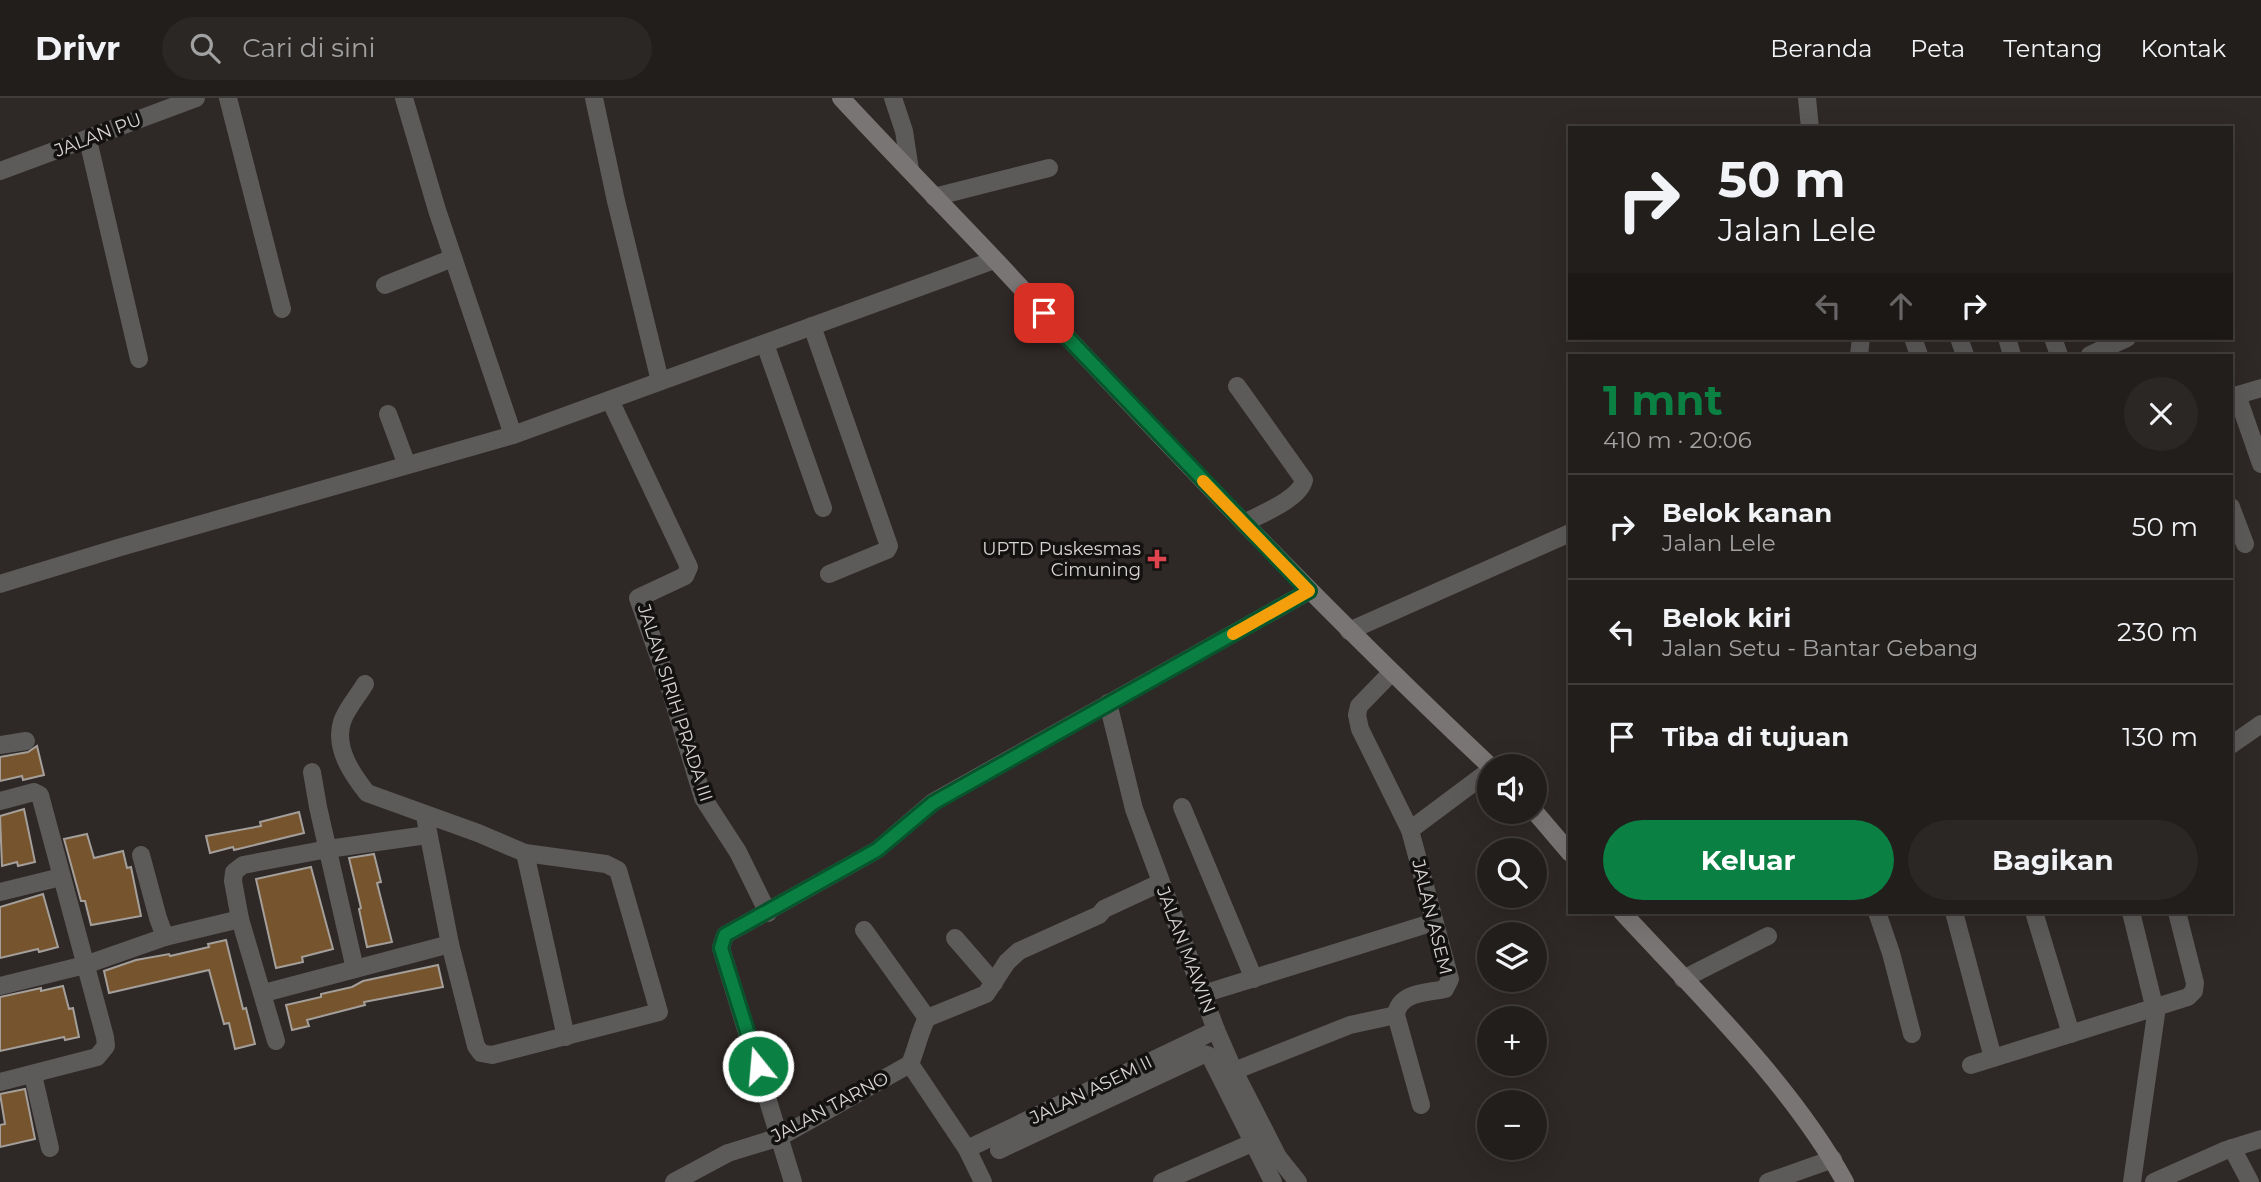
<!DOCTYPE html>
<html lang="id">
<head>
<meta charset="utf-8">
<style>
  body { margin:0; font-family:Montserrat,sans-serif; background:#2a2725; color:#f1f3f6; height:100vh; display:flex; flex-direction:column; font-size:26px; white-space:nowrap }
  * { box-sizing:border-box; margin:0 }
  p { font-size:23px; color:#a2a2a3 }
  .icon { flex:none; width:38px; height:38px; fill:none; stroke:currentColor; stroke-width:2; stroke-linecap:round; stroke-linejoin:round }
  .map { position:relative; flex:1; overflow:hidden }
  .drawer { position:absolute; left:1568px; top:256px; width:665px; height:560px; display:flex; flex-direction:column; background:#221e1c; border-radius:0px; box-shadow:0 7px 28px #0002,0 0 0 2px #3f3c3b }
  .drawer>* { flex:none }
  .hud { position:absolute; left:1568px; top:28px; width:665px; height:214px; border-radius:0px; box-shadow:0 7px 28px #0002,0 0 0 2px #3f3c3b; background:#221e1c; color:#f1f3f6; overflow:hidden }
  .buttons { position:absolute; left:1477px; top:656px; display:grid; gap:14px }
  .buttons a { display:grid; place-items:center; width:70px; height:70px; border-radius:50%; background:#221e1c; box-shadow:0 7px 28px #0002,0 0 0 2px #3f3c3b; font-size:35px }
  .pin { position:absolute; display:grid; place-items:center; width:60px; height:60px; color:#fff; margin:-30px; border-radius:14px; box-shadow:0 4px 10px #0006 }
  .me { position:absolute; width:77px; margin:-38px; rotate:343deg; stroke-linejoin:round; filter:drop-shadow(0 0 5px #0008) }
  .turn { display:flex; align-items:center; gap:24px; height:147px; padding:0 35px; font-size:32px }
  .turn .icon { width:91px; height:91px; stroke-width:2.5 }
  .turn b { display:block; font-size:49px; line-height:60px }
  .lanes { display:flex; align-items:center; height:66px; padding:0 35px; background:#0003; justify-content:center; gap:35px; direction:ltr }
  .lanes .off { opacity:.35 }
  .round { display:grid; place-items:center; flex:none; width:74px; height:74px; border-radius:37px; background:#2a2725 }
  .head { display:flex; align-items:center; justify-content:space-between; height:119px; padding:0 35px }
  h1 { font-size:42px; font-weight:700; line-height:52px; color:#0b8043 }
  .action { display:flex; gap:14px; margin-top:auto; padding:14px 35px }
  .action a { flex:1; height:80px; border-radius:42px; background:#0b8043; color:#fff; font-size:28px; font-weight:700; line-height:80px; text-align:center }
  .action a+a { background:#2a2725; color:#f1f3f6 }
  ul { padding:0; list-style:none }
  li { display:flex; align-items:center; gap:21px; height:105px; padding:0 35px; border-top:2px solid #3f3c3b }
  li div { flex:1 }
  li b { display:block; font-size:26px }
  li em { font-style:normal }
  header { display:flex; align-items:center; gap:42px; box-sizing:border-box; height:98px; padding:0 35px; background:#221e1c; border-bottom:2px solid #3f3c3b }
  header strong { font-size:33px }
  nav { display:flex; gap:38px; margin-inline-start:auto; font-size:24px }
  .search { width:490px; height:63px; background:#2a2725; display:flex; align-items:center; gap:18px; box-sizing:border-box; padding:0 24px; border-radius:38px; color:#a2a2a3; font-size:26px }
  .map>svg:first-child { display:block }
</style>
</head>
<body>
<header>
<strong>Drivr</strong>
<div class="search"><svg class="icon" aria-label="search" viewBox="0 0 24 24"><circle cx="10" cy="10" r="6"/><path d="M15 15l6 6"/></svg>Cari di sini</div>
<nav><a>Beranda</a><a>Peta</a><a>Tentang</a><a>Kontak</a></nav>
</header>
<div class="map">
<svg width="2261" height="1084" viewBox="0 0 2261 1084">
  <rect width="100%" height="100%" fill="#2e2826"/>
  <g fill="#76552e" stroke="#a49f9a" stroke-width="2">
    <path d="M37,648L44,677L23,682L22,678L0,683V659L28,654Z"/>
    <path d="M24,711L35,764L18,768L17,764L2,768L0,718Z"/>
    <path d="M299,714L304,735L234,752L233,749L210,755L206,738L261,728L260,724Z"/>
    <path d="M87,736L94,760L123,753L127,770L131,769L141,818L91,827L85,803H81L64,741Z"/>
    <path d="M374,756L381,784L377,785L392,844L367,849L359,811L361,810L349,760Z"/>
    <path d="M311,769L333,851L302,859L303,864L276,870L256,781Z"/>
    <path d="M43,796L58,849L39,854L38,851L0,860V809Z"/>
    <path d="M226,842L243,911L246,910L255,946L235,951L229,925L224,926L209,872L109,895L104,873L136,862L169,856L170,858L209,849L208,846Z"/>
    <path d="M438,867L443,889L364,904L365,907L307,922L309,928L292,932L286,907L321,899V896L352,889L363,883Z"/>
    <path d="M63,888L69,911L73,910L79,939L65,942L64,939L0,953V899L41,890V893Z"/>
    <path d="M25,991L35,1041L0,1049V1027L5,1026L0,996Z"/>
  </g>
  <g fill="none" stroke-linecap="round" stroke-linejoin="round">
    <g stroke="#5d5a5a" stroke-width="18">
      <path d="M228,0L282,211"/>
      <path d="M404,0L437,112L513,337"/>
      <path d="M594,0L616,103L660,283"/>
      <path d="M893,0L904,33L910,72"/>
      <path d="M1807,0L1810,30"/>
      <path d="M88,42L139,261"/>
      <path d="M934,99L1049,70"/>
      <path d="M385,187L453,160"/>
      <path d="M812,228L889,448L887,452L829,476"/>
      <path d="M1913,240L1919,257"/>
      <path d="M1959,240L1965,257"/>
      <path d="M2007,240L2012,257"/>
      <path d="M2053,240L2059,257"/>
      <path d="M765,246L823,410"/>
      <path d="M1859,257L1861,240"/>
      <path d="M2090,257L2127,240"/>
      <path d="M1237,288L1304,382C1300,401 1261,416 1244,425"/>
      <path d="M2237,297L2261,366"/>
      <path d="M2231,299L2261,290"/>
      <path d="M610,302L689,469L685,478L638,500L669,588L703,700L738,754L768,815"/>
      <path d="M388,316L407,367"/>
      <path d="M2231,409L2245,446"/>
      <path d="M0,486L121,449L513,337L994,162"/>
      <path d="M1349,533L1570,435"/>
      <path d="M1391,575L1359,608L1357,617L1360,631L1410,732"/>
      <path d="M365,586C358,598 346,611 342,624C334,650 352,676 367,695L478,735L525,755L606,766L618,772L659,914L492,957L481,955L476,948L450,846L425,718"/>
      <path d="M1108,605L1134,711L1216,932L1234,973L1278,1059L1298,1084"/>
      <path d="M0,647L26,643"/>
      <path d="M2231,647L2261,626"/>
      <path d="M312,674L318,709L355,871"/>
      <path d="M0,703L34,694L40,697L105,939L106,948L97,959L0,984"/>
      <path d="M1182,709L1254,881"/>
      <path d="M525,755L566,939"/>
      <path d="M141,757L158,820L165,839"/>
      <path d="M0,794L61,779"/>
      <path d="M1877,814L1891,855L1912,936"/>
      <path d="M1954,814L1993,960"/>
      <path d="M2034,814L2071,936"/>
      <path d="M2131,814L2156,916L2132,1084"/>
      <path d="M864,832L927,920"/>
      <path d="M955,840L994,885"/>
      <path d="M1683,881L1768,838"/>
      <path d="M0,888L85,867L165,839L240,821"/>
      <path d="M264,895L450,846"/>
      <path d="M1203,896L1434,824"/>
      <path d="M276,943L240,821L233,783L234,774L243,767L328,751L427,737"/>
      <path d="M910,966C917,950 919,935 927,920L986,896L1007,864L1019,853L1099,817L1104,811L1160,785"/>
      <path d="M910,966L967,1051L983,1084"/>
      <path d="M1971,967L2188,899L2194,893L2195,885L2177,814"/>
      <path d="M1234,973L1350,927L1396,917"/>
      <path d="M33,977L50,1050"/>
      <path d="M1421,1007L1396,917C1399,894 1426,895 1445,891L1450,881L1410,732L1489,673"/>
      <path d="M2232,1050L2250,1084"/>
      <path d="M967,1051L1216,932"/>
      <path d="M999,1052L1204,956L1210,958L1273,1084"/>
      <path d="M674,1084L728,1055L780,1039L910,966"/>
      <path d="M793,1084L721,850L725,837L877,752L933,704L1309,493"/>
      <path d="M1162,1084L1252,1045"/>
      <path d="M1768,1084L1833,1061"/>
      <path d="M2154,1084L2226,1052L2261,1041"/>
    </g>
    <path stroke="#5d5a5a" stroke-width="18" d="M0,73L196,0"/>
    <g stroke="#797574" stroke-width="18">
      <path d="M841,0C893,56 946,110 998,165C1158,337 1319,507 1490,668"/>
      <path d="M1535,714L1570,755"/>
      <path d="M1622,814C1697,895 1792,987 1845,1084"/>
    </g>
  </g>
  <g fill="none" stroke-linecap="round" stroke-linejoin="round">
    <g stroke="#07532c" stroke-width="18">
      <path id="route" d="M758,968L721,850L725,837L877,752L933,705L1309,493L1044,215"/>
    </g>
    <use href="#route" stroke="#0b8043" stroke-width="12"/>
    <path stroke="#f59e0b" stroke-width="12" d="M1203,383L1309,493L1233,536"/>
  </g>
  <path fill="#e0444e" stroke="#141211" stroke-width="2.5" d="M1153.5 450.5h7v7h7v7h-7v7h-7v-7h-7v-7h7z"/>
  <g text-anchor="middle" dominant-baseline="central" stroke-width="7" stroke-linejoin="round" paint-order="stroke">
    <g font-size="18" fill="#d8d4d3" stroke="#141211">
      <text transform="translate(98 37) rotate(-21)">JALAN PU</text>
      <text transform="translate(675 605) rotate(72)">JALAN SIRIH PRADA III</text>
      <text transform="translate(1432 819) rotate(76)">JALAN ASEM</text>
      <text transform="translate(1186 852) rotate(69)">JALAN MAWIN</text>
      <text transform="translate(1091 992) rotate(-26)">JALAN ASEM II</text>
      <text transform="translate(830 1009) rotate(-28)">JALAN TARNO</text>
    </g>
    <g font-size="18" fill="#d8d4d3" stroke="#141211" text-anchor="end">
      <text x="1141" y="451">UPTD Puskesmas<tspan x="1141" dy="21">Cimuning</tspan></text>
    </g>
  </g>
</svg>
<div class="buttons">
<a><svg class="icon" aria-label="sound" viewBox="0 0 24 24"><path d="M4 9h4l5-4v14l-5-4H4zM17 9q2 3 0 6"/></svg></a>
<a><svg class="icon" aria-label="search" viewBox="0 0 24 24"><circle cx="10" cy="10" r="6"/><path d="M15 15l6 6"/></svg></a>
<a><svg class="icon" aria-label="layers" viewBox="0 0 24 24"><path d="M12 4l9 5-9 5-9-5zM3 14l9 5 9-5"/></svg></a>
<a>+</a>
<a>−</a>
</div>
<div class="pin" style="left:1044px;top:215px;background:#d93025"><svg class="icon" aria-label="arrive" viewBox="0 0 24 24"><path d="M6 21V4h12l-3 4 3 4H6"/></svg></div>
<svg class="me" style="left:758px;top:968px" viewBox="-20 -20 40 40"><circle r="17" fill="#0b8043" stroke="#fff" stroke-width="3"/><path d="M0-11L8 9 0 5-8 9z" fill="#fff"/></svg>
<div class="hud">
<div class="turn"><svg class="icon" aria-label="right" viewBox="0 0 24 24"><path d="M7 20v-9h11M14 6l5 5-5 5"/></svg><div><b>50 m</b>Jalan Lele</div></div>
<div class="lanes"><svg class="icon off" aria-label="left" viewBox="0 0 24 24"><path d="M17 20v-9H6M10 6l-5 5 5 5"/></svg><svg class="icon off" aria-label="ahead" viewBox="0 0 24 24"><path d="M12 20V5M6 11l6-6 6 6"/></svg><svg class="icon" aria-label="right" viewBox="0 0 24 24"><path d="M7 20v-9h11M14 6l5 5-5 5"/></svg></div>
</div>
<section class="drawer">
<div class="head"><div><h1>1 mnt</h1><p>410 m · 20:06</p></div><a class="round"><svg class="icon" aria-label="close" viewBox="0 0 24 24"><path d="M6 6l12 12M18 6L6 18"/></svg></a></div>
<ul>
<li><svg class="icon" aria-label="right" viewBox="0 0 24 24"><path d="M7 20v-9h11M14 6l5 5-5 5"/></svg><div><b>Belok kanan</b><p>Jalan Lele</p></div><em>50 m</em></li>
<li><svg class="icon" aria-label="left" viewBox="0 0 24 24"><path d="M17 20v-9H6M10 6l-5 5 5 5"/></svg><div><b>Belok kiri</b><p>Jalan Setu - Bantar Gebang</p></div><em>230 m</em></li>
<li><svg class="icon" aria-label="arrive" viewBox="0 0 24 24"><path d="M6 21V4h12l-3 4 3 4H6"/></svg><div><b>Tiba di tujuan</b></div><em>130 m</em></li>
</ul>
<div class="action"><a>Keluar</a><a>Bagikan</a></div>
</section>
</div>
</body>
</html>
